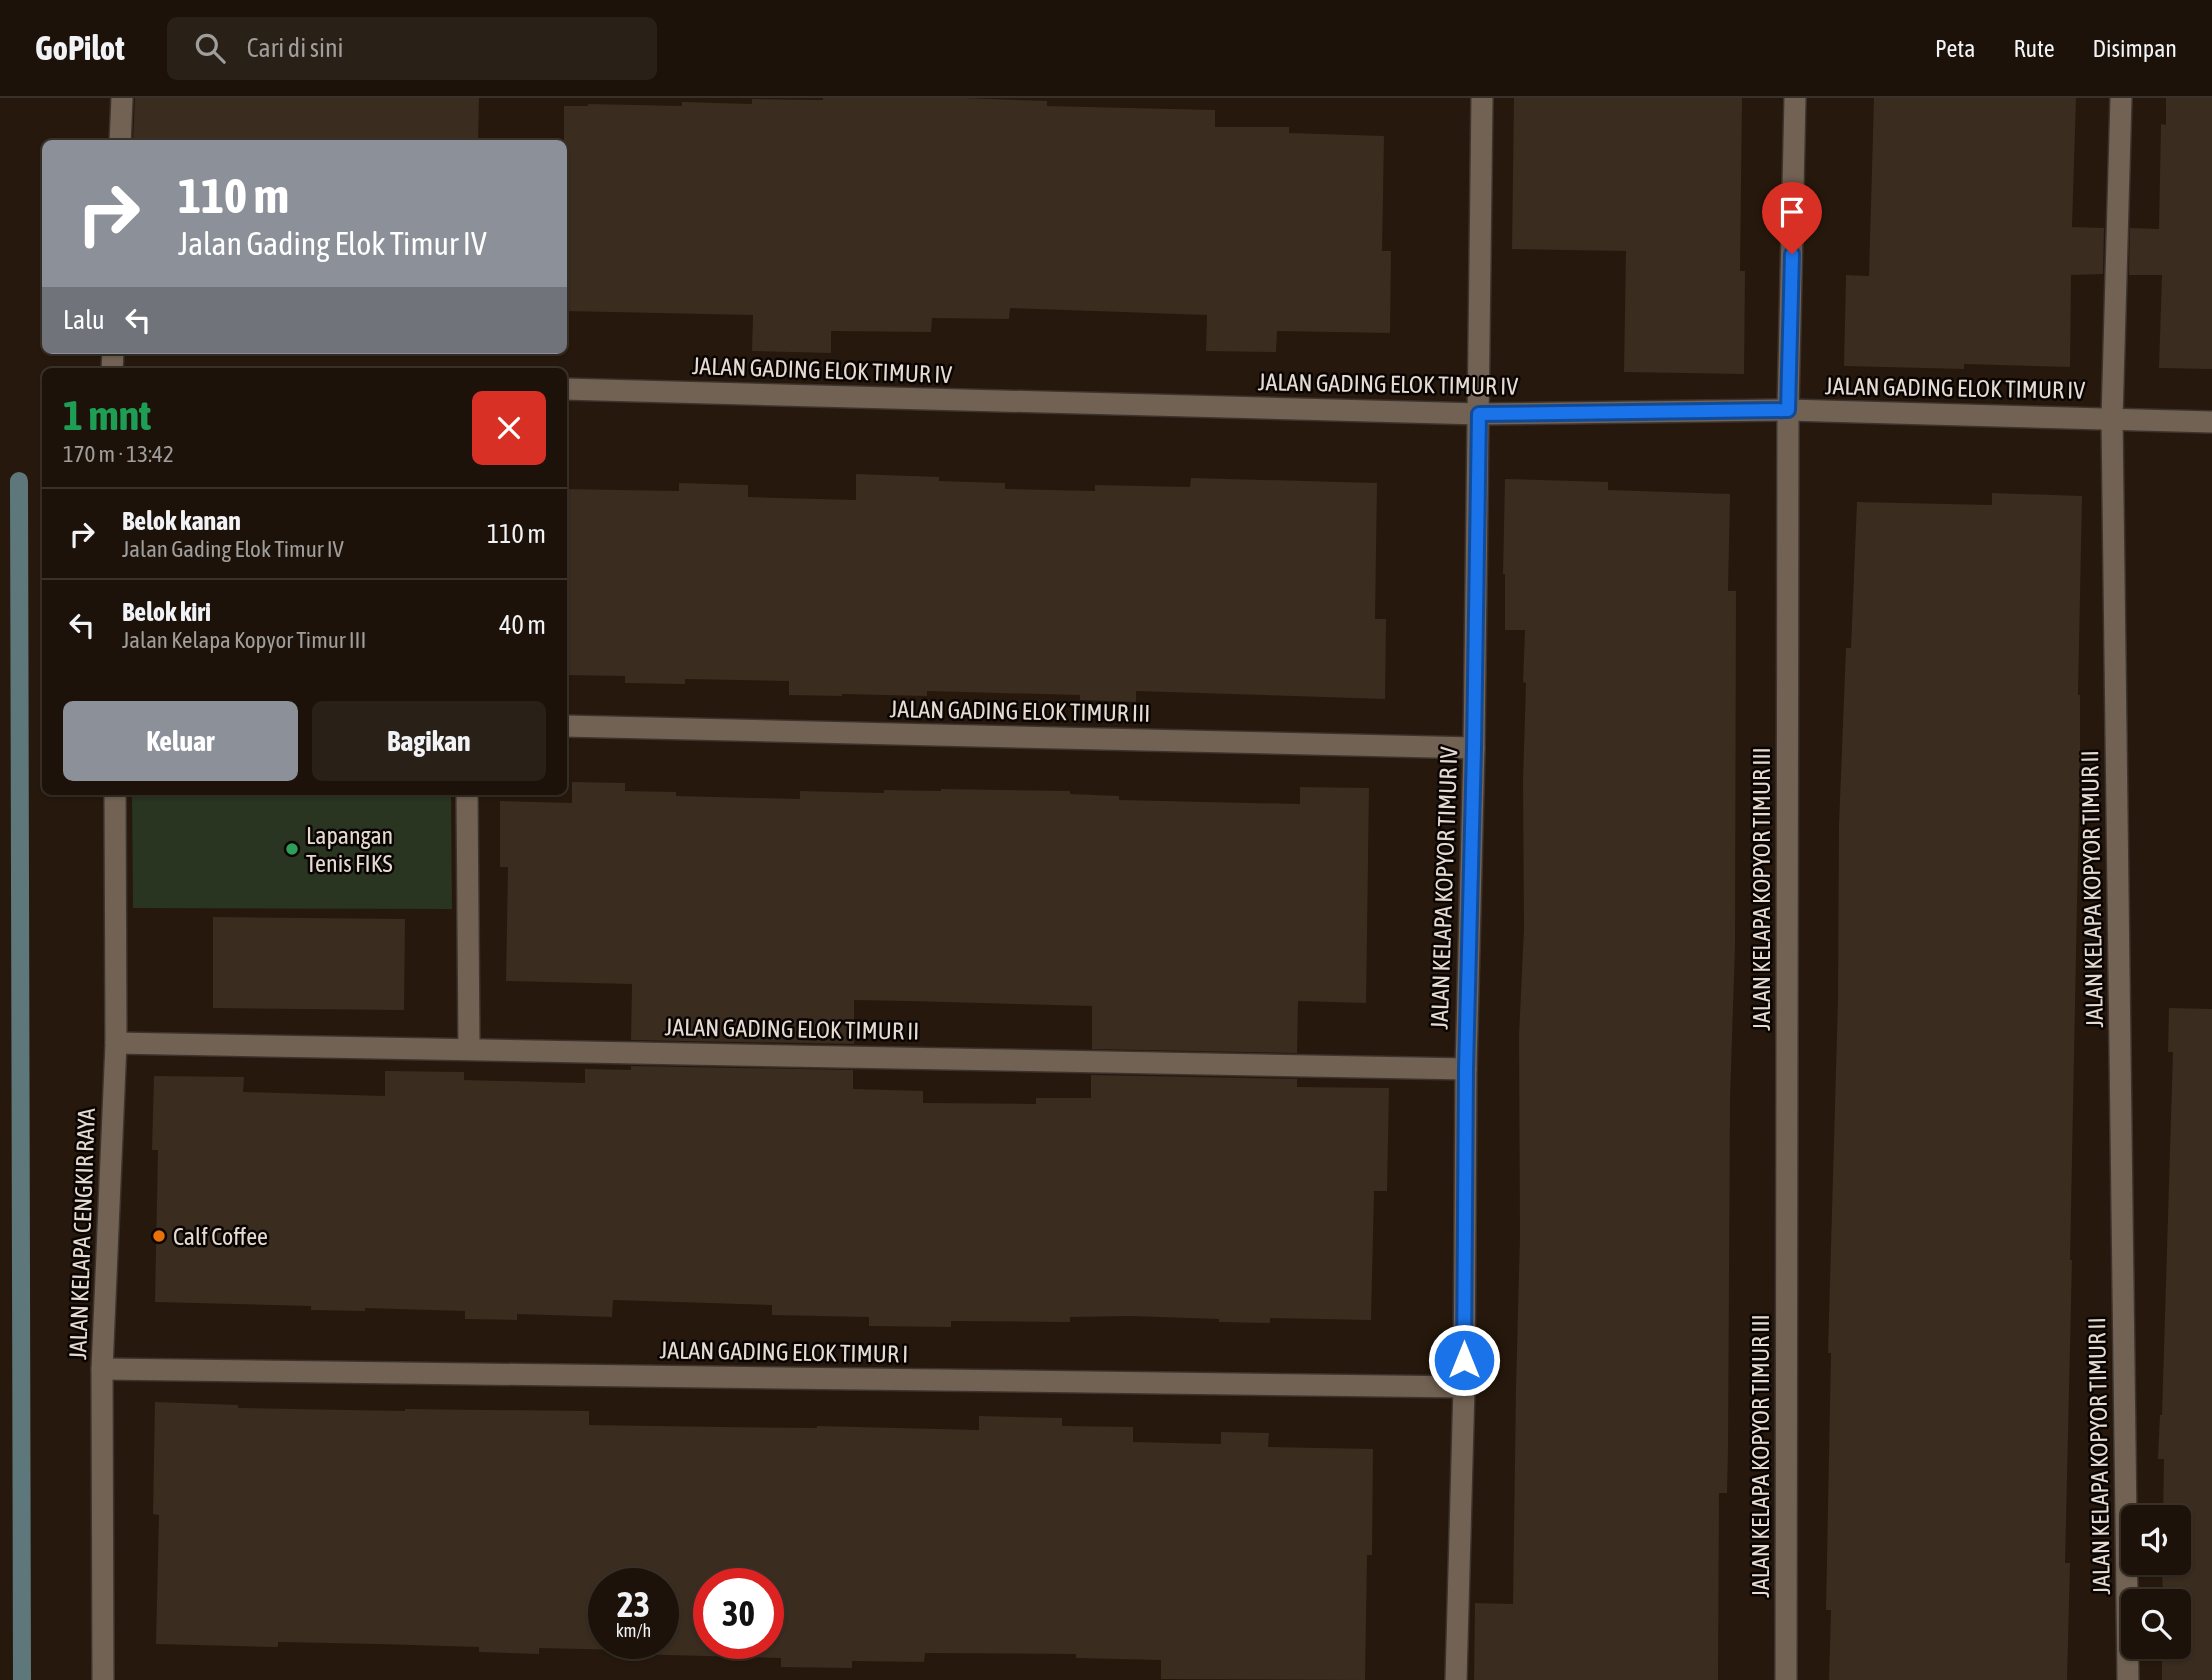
<!DOCTYPE html>
<html lang="id">
<head>
<meta charset="utf-8">
<style>
  body { margin:0; font-family:"Asap Condensed",sans-serif; background:#292017; color:#f1f3f6; height:100vh; display:flex; flex-direction:column; font-size:26px; white-space:nowrap }
  * { box-sizing:border-box; margin:0 }
  p { font-size:23px; color:#a09e9c }
  .icon { flex:none; width:38px; height:38px; fill:none; stroke:currentColor; stroke-width:2; stroke-linecap:round; stroke-linejoin:round }
  .map { position:relative; flex:1; overflow:hidden }
  .side { position:absolute; left:42px; top:270px; width:525px; height:427px; display:flex; flex-direction:column; background:#1c1209; border-radius:10px; box-shadow:0 2px 5px #0004,0 0 0 2px #3a322a }
  .side>* { flex:none }
  .hud { position:absolute; left:42px; top:42px; width:525px; height:214px; border-radius:10px; box-shadow:0 2px 5px #0004,0 0 0 2px #3a322a; background:#8c9099; color:#fff; overflow:hidden }
  .buttons { position:absolute; left:2121px; top:1407px; display:grid; gap:14px }
  .buttons a { display:grid; place-items:center; width:70px; height:70px; border-radius:10px; background:#1c1209; box-shadow:0 2px 5px #0004,0 0 0 2px #3a322a; font-size:35px }
  .speed { position:absolute; left:588px; top:1470px; display:flex; gap:14px; font-size:35px; font-weight:700; text-align:center }
  .speed>* { display:grid; place-content:center; width:91px; height:91px; border-radius:50%; background:#1c1209; box-shadow:0 2px 5px #0004,0 0 0 2px #3a322a; line-height:1 }
  .speed small { font-size:18px; font-weight:400 }
  .speed .limit { border:10px solid #d22; background:#fff; color:#111 }
  .pin { position:absolute; display:grid; place-items:center; width:60px; height:60px; color:#fff; margin:-72px -30px; border-radius:50% 50% 50% 0; rotate:-45deg; box-shadow:0 0 7px #0007 }
  .pin .icon { rotate:45deg }
  .me { position:absolute; width:77px; margin:-38px; rotate:0deg; stroke-linejoin:round; filter:drop-shadow(0 0 5px #0008) }
  .turn { display:flex; align-items:center; gap:24px; height:147px; padding:0 21px; font-size:32px }
  .turn .icon { width:91px; height:91px; stroke-width:2.5 }
  .turn b { display:block; font-size:49px; line-height:60px }
  .then { display:flex; align-items:center; height:66px; padding:0 21px; background:#0003; gap:14px; font-size:26px }
  .round { display:grid; place-items:center; flex:none; width:74px; height:74px; border-radius:10px; background:#292017 }
  .headline { display:flex; align-items:center; justify-content:space-between; height:119px; padding:0 21px }
  h1 { font-size:42px; font-weight:700; line-height:52px; color:#1e9e55 }
  .action { display:flex; gap:14px; margin-top:auto; padding:14px 21px }
  .action a { flex:1; height:80px; border-radius:10px; background:#8c9099; color:#fff; font-size:28px; font-weight:700; line-height:80px; text-align:center }
  .action a+a { background:#292017; color:#f1f3f6 }
  ul { padding:0; list-style:none }
  li { display:flex; align-items:center; gap:21px; height:91px; padding:0 21px; border-top:2px solid #3a322a }
  li div { flex:1 }
  li b { display:block; font-size:26px }
  li em { font-style:normal }
  header { display:flex; align-items:center; gap:42px; box-sizing:border-box; height:98px; padding:0 35px; background:#1c1209; border-bottom:2px solid #3a322a }
  header strong { font-size:33px }
  nav { display:flex; gap:38px; margin-inline-start:auto; font-size:24px }
  .search { width:490px; height:63px; background:#292017; display:flex; align-items:center; gap:18px; box-sizing:border-box; padding:0 24px; border-radius:10px; color:#a09e9c; font-size:26px }
  .map>svg:first-child { display:block }
</style>
</head>
<body>
<header>
<strong>GoPilot</strong>
<div class="search"><svg class="icon" aria-label="search" viewBox="0 0 24 24"><circle cx="10" cy="10" r="6"/><path d="M15 15l6 6"/></svg>Cari di sini</div>
<nav><a>Peta</a><a>Rute</a><a>Disimpan</a></nav>
</header>
<div class="map">
<svg width="2212" height="1582" viewBox="0 0 2212 1582">
  <rect width="100%" height="100%" fill="#26180c"/>
  <path fill="#293421" d="M132,693H451L452,811L133,810Z"/>
  <g fill="none" stroke-linecap="round" stroke-linejoin="round">
    <path stroke="#5e777a" stroke-width="18" d="M19,383L22,1582"/>
  </g>
  <g fill="#3a2c1f" fill-rule="evenodd">
    <path d="M135,0H479L478,46H133Z"/>
    <path d="M823,0H964L1047,3V8L1215,12V29H1289V35L1384,38L1382,153H1391L1390,235L1277,233L1276,254L1206,253L1207,217L1010,210L1009,221L932,220L931,234L831,233V255L752,253L753,217L564,213V8H588V6L682,8V4L752,6V1L823,2Z"/>
    <path d="M1514,0H1742L1740,173H1745L1744,276L1624,274L1626,153L1512,151Z"/>
    <path d="M1874,0H2076L2072,129L2104,130L2103,176L2071,177L2070,269L1964,266V271L1844,268L1846,177L1869,178Z"/>
    <path d="M2166,0H2212V271L2159,270L2162,177H2129L2130,130L2159,131L2161,26L2166,27Z"/>
    <path d="M856,376L939,379V383L1005,385V391L1095,393V387L1190,389L1191,380L1377,385L1375,521H1386L1385,601L1136,593V604L1080,602V597L927,593V598L842,596V598L789,597V583L685,581V586L625,585V578L564,577V391L679,393V385L748,387V399L856,402Z"/>
    <path d="M1505,381L1608,384V392L1730,396L1728,493H1736L1735,847L1730,1001L1728,1351L1727,1395H1719L1718,1582H1474L1475,1505L1513,1506L1516,1290L1520,1138L1519,938L1524,830L1523,683L1526,585L1523,584L1525,532H1505V476H1503Z"/>
    <path d="M1992,395L2082,398L2078,597H2080V652L2070,1162H2072L2065,1465H2070L2067,1582H1829L1831,1512H1826L1831,1255H1828L1838,901L1839,727L1846,550H1851L1857,404L1992,407Z"/>
    <path d="M572,684L625,685V693L676,694V698L800,701V693L884,695V692L941,693V691L1070,693V696L1119,698V702L1300,706V689L1369,690L1366,905L1298,903L1297,955L1092,951V908L907,903L854,902V946L631,942L632,886L506,883L508,769H500V703L572,705Z"/>
    <path d="M213,819L405,821L404,912L213,910Z"/>
    <path d="M2169,910L2212,911V1582H2162V1549H2179V1503H2163L2162,1465H2179V1419H2163L2164,1361H2158L2160,1317H2162L2173,954H2168Z"/>
    <path d="M631,968L853,972V991L923,993V1005L1036,1006V1000H1091V977L1297,981V989L1389,990L1387,1093H1374L1371,1222L1270,1220V1225L1219,1224V1221L1131,1218L1070,1219V1224L951,1223V1229L869,1228V1219L772,1217V1207L613,1202L612,1219L517,1216V1222L465,1221V1213L365,1210V1213L311,1212V1208L155,1204L158,1052H152L154,978L244,979L243,994L385,998V973L464,974V982L585,985V971L631,972Z"/>
    <path d="M155,1304L238,1307V1310L405,1313V1311L589,1313V1327L722,1329L817,1330V1328L979,1332V1318L1062,1320V1328L1133,1329V1344L1221,1346V1334L1269,1335L1268,1349L1373,1351L1372,1457H1367L1365,1582L1161,1581V1562L1076,1560V1556L925,1555L924,1564L852,1563V1570L781,1569V1560L628,1556V1552L539,1550V1556L479,1554V1549L379,1546L278,1544V1549L156,1546L159,1417L153,1416ZM604,1486H663V1545H604ZM709,1486H768V1545H709Z"/>
  </g>
  <g fill="none" stroke-linecap="round" stroke-linejoin="round">
    <g stroke="#3d332e" stroke-width="24">
      <g id="street">
        <path d="M2121,0L2112,321L2128,1582"/>
        <path d="M564,291L1479,316L1788,312L2212,324"/>
        <path d="M564,628L1474,650"/>
        <path d="M467,693L469,950"/>
        <path d="M116,945L1466,971"/>
        <path d="M102,1271L1464,1289"/>
        <path d="M1456,1582L1464,1289L1466,971L1474,650L1482,0"/>
        <path d="M1786,1582L1788,312L1795,0"/>
      </g>
    </g>
    <g stroke="#3d332e" stroke-width="24">
      <g id="secondary">
        <path d="M120,46L122,0"/>
        <path d="M112,273L113,252"/>
        <path d="M103,1582L102,1271L116,945L115,693"/>
      </g>
    </g>
    <use href="#street" stroke="#726253" stroke-width="21"/>
    <use href="#secondary" stroke="#726253" stroke-width="21"/>
  </g>
  <g fill="none" stroke-linecap="round" stroke-linejoin="round">
    <g stroke="#114b97" stroke-width="18">
      <path id="route" d="M1464,1262L1466,971L1474,650L1479,316L1788,312L1792,156"/>
    </g>
    <use href="#route" stroke="#1a73e8" stroke-width="12"/>
  </g>
  <circle fill="#2e9e5b" stroke="#0a0502" stroke-width="2.5" cx="292" cy="751" r="7"/>
  <circle fill="#e8710a" stroke="#0a0502" stroke-width="2.5" cx="159" cy="1138" r="7"/>
  <g text-anchor="middle" dominant-baseline="central" stroke-width="5" stroke-linejoin="round" paint-order="stroke">
    <g font-size="24" fill="#e5dbd3" stroke="#0a0502">
      <text transform="translate(822 272) rotate(2)">JALAN GADING ELOK TIMUR IV</text>
      <text transform="translate(1388 286) rotate(1)">JALAN GADING ELOK TIMUR IV</text>
      <text transform="translate(1955 290) rotate(1)">JALAN GADING ELOK TIMUR IV</text>
      <text transform="translate(1020 613) rotate(1)">JALAN GADING ELOK TIMUR III</text>
      <text transform="translate(1444 790) rotate(-88)">JALAN KELAPA KOPYOR TIMUR IV</text>
      <text transform="translate(1761 791) rotate(-90)">JALAN KELAPA KOPYOR TIMUR III</text>
      <text transform="translate(2092 791) rotate(-91)">JALAN KELAPA KOPYOR TIMUR II</text>
      <text transform="translate(792 931) rotate(1)">JALAN GADING ELOK TIMUR II</text>
      <text transform="translate(82 1136) rotate(-88)">JALAN KELAPA CENGKIR RAYA</text>
      <text transform="translate(784 1254) rotate(1)">JALAN GADING ELOK TIMUR I</text>
      <text transform="translate(1760 1358) rotate(-90)">JALAN KELAPA KOPYOR TIMUR III</text>
      <text transform="translate(2099 1358) rotate(-91)">JALAN KELAPA KOPYOR TIMUR II</text>
    </g>
    <g font-size="24" fill="#e5dbd3" stroke="#0a0502" text-anchor="start">
      <text x="306" y="737">Lapangan<tspan x="306" dy="28">Tenis FIKS</tspan></text>
      <text x="173" y="1138">Calf Coffee</text>
    </g>
  </g>
</svg>
<div class="buttons">
<a><svg class="icon" aria-label="sound" viewBox="0 0 24 24"><path d="M4 9h4l5-4v14l-5-4H4zM17 9q2 3 0 6"/></svg></a>
<a><svg class="icon" aria-label="search" viewBox="0 0 24 24"><circle cx="10" cy="10" r="6"/><path d="M15 15l6 6"/></svg></a>
</div>
<div class="speed"><div>23<small>km/h</small></div><div class="limit">30</div></div>
<div class="pin" style="left:1792px;top:156px;background:#d93025"><svg class="icon" aria-label="arrive" viewBox="0 0 24 24"><path d="M6 21V4h12l-3 4 3 4H6"/></svg></div>
<svg class="me" style="left:1464px;top:1262px" viewBox="-20 -20 40 40"><circle r="17" fill="#1a73e8" stroke="#fff" stroke-width="3"/><path d="M0-11L8 9 0 5-8 9z" fill="#fff"/></svg>
<div class="hud">
<div class="turn"><svg class="icon" aria-label="right" viewBox="0 0 24 24"><path d="M7 20v-9h11M14 6l5 5-5 5"/></svg><div><b>110 m</b>Jalan Gading Elok Timur IV</div></div>
<div class="then">Lalu<svg class="icon" aria-label="left" viewBox="0 0 24 24"><path d="M17 20v-9H6M10 6l-5 5 5 5"/></svg></div>
</div>
<section class="side">
<div class="headline"><div><h1>1 mnt</h1><p>170 m · 13:42</p></div><a class="round" style="background:#d93025;color:#fff"><svg class="icon" aria-label="close" viewBox="0 0 24 24"><path d="M6 6l12 12M18 6L6 18"/></svg></a></div>
<ul>
<li><svg class="icon" aria-label="right" viewBox="0 0 24 24"><path d="M7 20v-9h11M14 6l5 5-5 5"/></svg><div><b>Belok kanan</b><p>Jalan Gading Elok Timur IV</p></div><em>110 m</em></li>
<li><svg class="icon" aria-label="left" viewBox="0 0 24 24"><path d="M17 20v-9H6M10 6l-5 5 5 5"/></svg><div><b>Belok kiri</b><p>Jalan Kelapa Kopyor Timur III</p></div><em>40 m</em></li>
</ul>
<div class="action"><a>Keluar</a><a>Bagikan</a></div>
</section>
</div>
</body>
</html>
